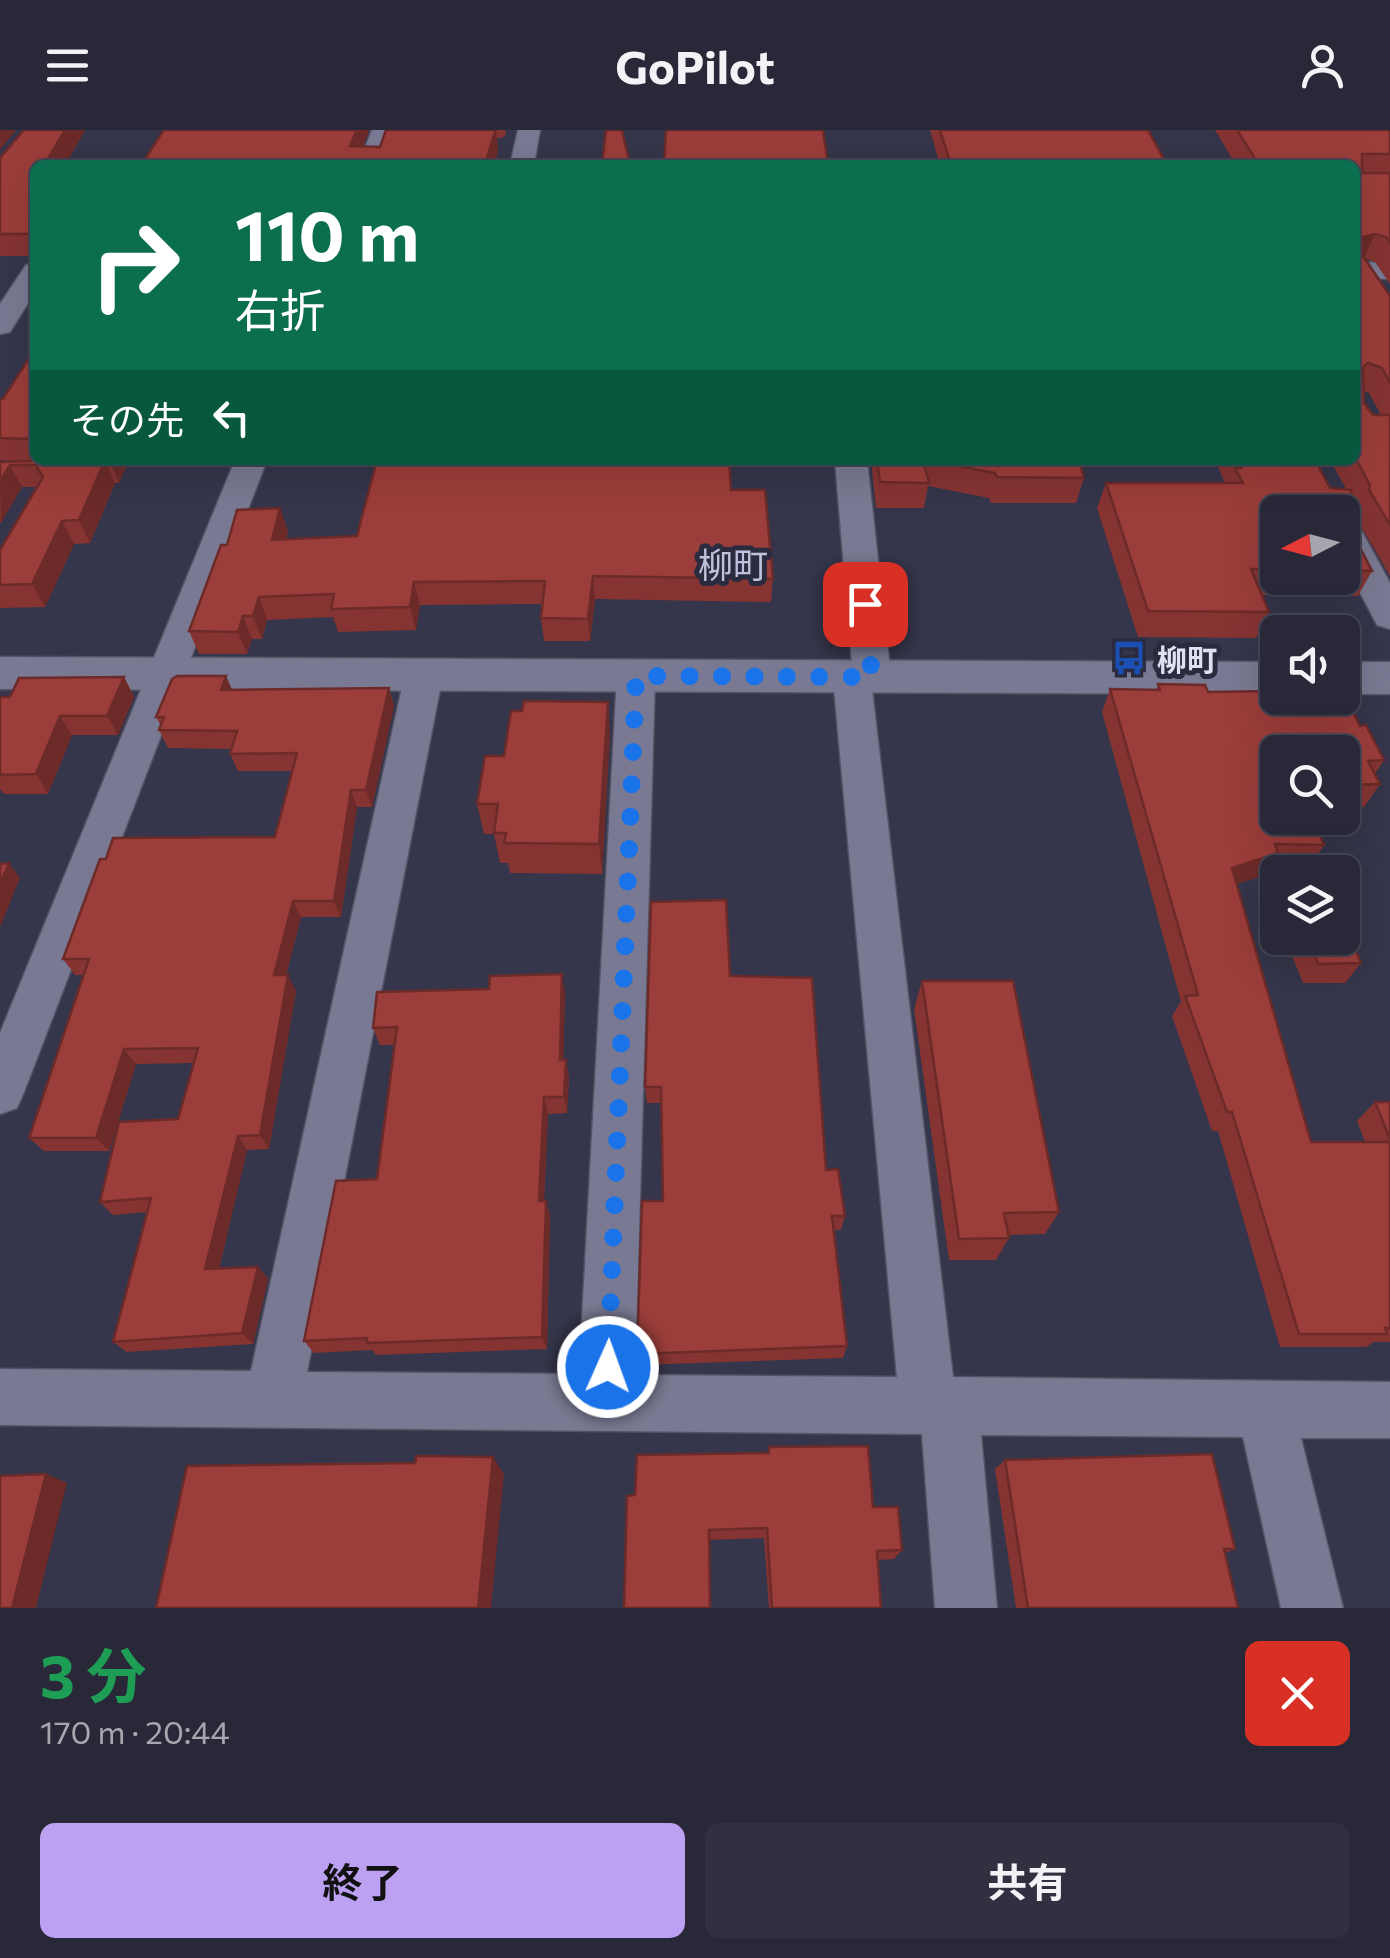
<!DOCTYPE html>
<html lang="ja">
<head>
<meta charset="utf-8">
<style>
  body { margin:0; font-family:Commissioner,"Noto Sans JP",sans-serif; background:#303040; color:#f1f3f6; height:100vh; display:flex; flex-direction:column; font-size:38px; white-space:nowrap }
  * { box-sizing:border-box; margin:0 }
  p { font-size:32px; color:#a5a6ae }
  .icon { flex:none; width:55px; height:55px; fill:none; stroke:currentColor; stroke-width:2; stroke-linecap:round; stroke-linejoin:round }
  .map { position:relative; height:1478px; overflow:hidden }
  .drawer { display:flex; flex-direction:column; background:#282838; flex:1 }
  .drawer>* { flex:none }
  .banner { position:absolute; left:30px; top:30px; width:1330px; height:305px; border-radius:15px; box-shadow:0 10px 40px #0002,0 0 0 2px #444453; background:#0b6e4f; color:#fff; overflow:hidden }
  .needle { width:65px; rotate:264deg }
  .fabs { position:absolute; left:1260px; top:365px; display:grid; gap:20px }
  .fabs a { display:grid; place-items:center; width:100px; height:100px; border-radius:15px; background:#282838; box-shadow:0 10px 40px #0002,0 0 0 2px #444453; font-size:50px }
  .pin { position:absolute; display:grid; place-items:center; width:85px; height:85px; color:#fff; margin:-42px; border-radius:20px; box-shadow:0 5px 15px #0006 }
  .me { position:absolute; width:110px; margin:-55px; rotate:2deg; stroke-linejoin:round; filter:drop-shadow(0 0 8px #0008) }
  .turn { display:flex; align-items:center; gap:35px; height:210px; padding:0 40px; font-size:45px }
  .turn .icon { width:130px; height:130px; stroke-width:2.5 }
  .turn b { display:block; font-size:70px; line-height:85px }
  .then { display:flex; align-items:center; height:95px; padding:0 40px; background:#0003; gap:20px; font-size:38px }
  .round { display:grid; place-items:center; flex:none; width:105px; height:105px; border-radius:15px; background:#303040 }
  .overview { display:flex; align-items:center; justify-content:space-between; height:170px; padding:0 40px }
  h1 { font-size:60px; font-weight:700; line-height:75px; color:#1e9e55 }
  .action { display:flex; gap:20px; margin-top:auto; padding:20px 40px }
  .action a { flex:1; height:115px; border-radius:15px; background:#bca0f2; color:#111; font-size:40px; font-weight:700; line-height:115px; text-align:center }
  .action a+a { background:#303040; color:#f1f3f6 }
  header { display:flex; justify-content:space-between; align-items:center; height:130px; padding:0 40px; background:#282838; font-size:45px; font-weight:700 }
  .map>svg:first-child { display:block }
</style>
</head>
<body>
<header><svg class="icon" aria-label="menu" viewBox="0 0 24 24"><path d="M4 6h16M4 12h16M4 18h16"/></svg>GoPilot<svg class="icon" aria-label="person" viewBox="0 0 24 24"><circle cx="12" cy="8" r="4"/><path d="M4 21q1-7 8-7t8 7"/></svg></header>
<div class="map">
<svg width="1390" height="1478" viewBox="0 0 1390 1478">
  <rect width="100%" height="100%" fill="#35354b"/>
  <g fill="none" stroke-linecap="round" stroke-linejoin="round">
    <g stroke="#545365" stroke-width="3">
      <g id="minor">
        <path d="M372,0H394L382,35H358Z"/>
        <path d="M518,0H540L534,35H510Z"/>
        <path d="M1355,132L1390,133V149L1355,148Z"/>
        <path d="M35,133V162L10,202L0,204V174L26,135Z"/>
        <path d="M235,330H267L24,962L17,978L0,984V903Z"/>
        <path d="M835,330H867L891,547L885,556L872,560L953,1247L1390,1252V1308H1301L1343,1478H1281L1243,1307L981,1305L997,1478H935L922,1304L0,1295V1239L251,1241L405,544L411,535L424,531L437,535L443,544L307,1242L579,1244L617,546L623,537L636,533L649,537L655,546L635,1245L897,1247L833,547L839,538L852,534Z"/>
        <path d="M1342,384L1354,387L1390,453V499L1377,495L1342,428Z"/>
      </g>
    </g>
    <g stroke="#545365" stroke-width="3">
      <g id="tertiary">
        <path d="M0,527L1278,532V564L0,559Z"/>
        <rect x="1342" y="532" width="48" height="32"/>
      </g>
    </g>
    <use href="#minor" fill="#797993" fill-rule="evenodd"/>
    <use href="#tertiary" fill="#797993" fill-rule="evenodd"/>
  </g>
  <g fill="#853432" fill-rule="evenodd">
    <path d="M24,0H85L65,35H35V126H0V28Z"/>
    <path d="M164,0H369L363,17H380L386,0H506L505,7L497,8L498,22L494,35Z"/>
    <path d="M930,0H1148L1167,35H940Z"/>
    <path d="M1215,0H1390V154L1375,132L1364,128L1390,166V446L1355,386L1356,380L1352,371V402L1372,441L1358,466L1262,465L1269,482L1256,508L1138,507L1097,378L1106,353H1225L1215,330H1315L1330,358L1346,359L1330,330H1355V35H1236ZM1364,261L1369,263L1381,285H1373L1364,273ZM1278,382H1342V448H1278Z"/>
    <path d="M35,219V330H129L119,353H115L90,413L74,414L45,477L0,478V420L37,357H22L0,393V332L22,331L0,330V270L3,269Z"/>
    <path d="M871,330H1079L1084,348L1076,373H991L989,368L928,356L924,378H876Z"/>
    <path d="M731,360L773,449L771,472L595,469L590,511H544L541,488L543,474L420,475L416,500L338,502L333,487L267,490L262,509H252L247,524H199L189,501L227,415L288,401L286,409L357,406Z"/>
    <path d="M124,547L134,567L118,605H72L48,664H4L0,659V567H10Z"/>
    <path d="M1158,554L1208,562L1360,596L1384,630L1375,644L1380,654L1364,677L1342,678V622H1278L1324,715L1309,737H1269L1264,745L1236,754L1311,1012H1365L1357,991L1375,972H1390V1212H1374L1366,1217H1280L1218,1001H1212L1172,886L1181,872L1102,582L1110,559L1156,560Z"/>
    <path d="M389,558L394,576L372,677H357L341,787H301L286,845L296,861L269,1019L247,1020L219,1139L258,1137L268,1149L253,1214L127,1222L113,1212L147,1082L113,1085L100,1072L178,989L194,933L136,934L109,1021H44L29,1008L84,845H75L63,829L275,707L292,641H238L230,624L232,619L168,618L159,600L161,596L156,587L232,560Z"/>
    <path d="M522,581L610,604L602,744L510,743L508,733H500L494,704H484L477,674L504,626Z"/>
    <path d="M1291,808H1342L1361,833L1345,853H1303L1287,813Z"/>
    <path d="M730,846L826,1040L845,1086L841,1100H833L847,1216L843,1228L639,1235L637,1224L663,1071L661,973H647L645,957Z"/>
    <path d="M922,851L1059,1082L1045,1104L1008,1105L1009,1108L996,1130H949L914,879Z"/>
    <path d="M565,862L563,930L569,947L567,983L548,984L544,1071L550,1085L547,1219L376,1225L372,1220L314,1223L304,1211L377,1049L395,915H380L373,898Z"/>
    <path d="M769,1317L873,1377L902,1420L894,1429L878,1430L881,1478H769L764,1408L709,1410L635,1365L768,1323Z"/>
    <path d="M1005,1330L1235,1419L1225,1423L1238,1478H1016L995,1339Z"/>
  </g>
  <g fill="#6c2b29">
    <path d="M0,0H16L0,20Z"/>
    <path d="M65,0H85L65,35H44Z"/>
    <path d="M357,0H369L356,35L350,16Z"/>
    <path d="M495,0H496L497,8L498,22L494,35H485Z"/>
    <path d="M1375,104L1364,128L1355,131L1363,107Z"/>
    <path d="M105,330L115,353L90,413L79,390Z"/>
    <path d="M109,330H129L119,353Z"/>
    <path d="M10,335L22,357L1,393L0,351Z"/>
    <path d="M280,378L288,401L280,433L272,410Z"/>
    <path d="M62,391L74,414L45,477L32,454Z"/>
    <path d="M593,446L595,469L590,511L588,489Z"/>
    <path d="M414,452L420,475L416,500L410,477Z"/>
    <path d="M259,467L267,490L262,509L253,486Z"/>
    <path d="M243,486L252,509L247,524L238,502Z"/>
    <path d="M226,546L234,564L221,560Z"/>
    <path d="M124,547L134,567L118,605L107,586Z"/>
    <path d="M389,558L394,576L372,677L366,660Z"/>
    <path d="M608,572L610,604L602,744L599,714Z"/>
    <path d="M60,586L72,605L48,664L36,644Z"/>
    <path d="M351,660L357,677L341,787L334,771Z"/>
    <path d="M1278,723L1264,745L1219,760L1232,738Z"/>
    <path d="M9,733L20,748L0,797V754Z"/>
    <path d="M293,771L301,787L282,861L274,845Z"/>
    <path d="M562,844L565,862L563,947L560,930Z"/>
    <path d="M288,845L296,861L269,1019L260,1005Z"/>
    <path d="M124,919L136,934L109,1021L96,1008Z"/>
    <path d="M566,930L569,947L567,983L564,967Z"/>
    <path d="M544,967L548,984L543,1086L539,1071Z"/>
    <path d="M238,1006L247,1020L216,1151L205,1139Z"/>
    <path d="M546,1071L550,1085L547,1219L542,1207Z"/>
    <path d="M258,1137L268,1149L253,1214L242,1203Z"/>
    <path d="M493,1327L504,1344L491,1478H478Z"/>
    <path d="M46,1344L67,1353L36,1478H12Z"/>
  </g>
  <g fill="#9b3d3a" stroke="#6c2b29" stroke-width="2.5">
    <path d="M24,0H65L44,35H35V104H0V28Z"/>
    <path d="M164,0H357L350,16L380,17L386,0H495V1L485,35H141Z"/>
    <path d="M606,0H622L630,35H602Z"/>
    <path d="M666,0H823L828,35H664Z"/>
    <path d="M940,0H1148L1167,35H951Z"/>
    <path d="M1237,0H1390V24H1362V43H1390V113L1386,107L1375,104L1363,107V126L1390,166V253L1382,238L1368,233L1363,237L1364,273L1373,285H1390V395L1369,360L1370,355L1355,327V35H1259Z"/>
    <path d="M35,219V315L31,309L0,308V270L3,269Z"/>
    <path d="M35,326V330H109H105L79,390L62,391L32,454L0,455V420L43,347L36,335H10L0,351V332L31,331Z"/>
    <path d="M377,330H729L731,360H765L773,449L593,446L588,489L541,488L545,451L414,452L410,477L331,479L334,464L259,467L253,486H243L238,502L189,501L221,415H227L237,380L280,378L272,410L357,406Z"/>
    <path d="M877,330H923L929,353L880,352Z"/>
    <path d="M929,330H1079L1084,348L997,347L995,343Z"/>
    <path d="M1237,330H1315L1330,358L1351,360L1352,402L1372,441L1342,440V382H1278V439H1251L1269,482L1148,481L1106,353H1243L1235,338H1241Z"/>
    <path d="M177,546H226L221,560L389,558L366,660H351L334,771H293L274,845H288L260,1005L238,1006L205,1139L258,1137L242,1203L113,1212L151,1068L100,1072L119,992L178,989L198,918L124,919L96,1008H29L89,829H63L100,729H106L113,708L275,707L297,623L230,624L237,601L159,600L164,587H156L172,549Z"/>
    <path d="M124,547L107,586H60L36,644L0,645V567H10L19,548Z"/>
    <path d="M1158,554L1205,555L1208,562L1278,561V568H1342V566H1345L1360,596L1366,595L1384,630L1368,631L1380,654L1342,655V622H1278V688H1313L1324,715L1275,714L1278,723L1232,738L1311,1012H1390V1198H1385L1387,1204H1299L1232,982H1227L1185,866L1198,865L1110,559L1160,560Z"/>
    <path d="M524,571L608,572L599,714L504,713L506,703H494L498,674H477L485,626H504L511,581H522Z"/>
    <path d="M9,733L0,754V734Z"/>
    <path d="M726,770L730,846L812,848L826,1040L838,1039L845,1086H832L847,1216L637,1224L642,1071H663L661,957H645L651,772Z"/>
    <path d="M1342,792H1344L1361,833L1318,834L1308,808H1342Z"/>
    <path d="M562,844L560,930H566L564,967H544L539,1071H546L542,1207L367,1213V1208L304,1211L336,1051L377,1049L397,897L373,898L377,862L489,859L490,846Z"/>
    <path d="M922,851H1013L1059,1082L1004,1083L1009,1108L959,1109Z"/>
    <path d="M1375,972H1390V1009Z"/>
    <path d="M868,1316L873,1377H898L902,1420L877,1421L881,1478H772L767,1398L709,1400L710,1478H624L627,1366L635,1365L637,1325L769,1323V1317Z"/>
    <path d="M1212,1324L1235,1419H1224L1238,1478H1028L1005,1330Z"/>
    <path d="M416,1326L493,1327L478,1478H156L187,1336L415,1333Z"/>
    <path d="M46,1344L12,1478H0V1346Z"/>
  </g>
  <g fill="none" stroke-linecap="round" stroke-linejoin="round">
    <path stroke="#1a73e8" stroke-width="18" stroke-dasharray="0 32.4" d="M608,1237L636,546L872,547L865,474"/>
  </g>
  <defs>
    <g id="bus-bare" transform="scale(2.7)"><path d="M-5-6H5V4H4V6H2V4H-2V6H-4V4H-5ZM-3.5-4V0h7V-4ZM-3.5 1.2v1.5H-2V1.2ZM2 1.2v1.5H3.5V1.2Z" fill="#1a4fb4" stroke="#2b2b40" stroke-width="2.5" paint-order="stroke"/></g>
  </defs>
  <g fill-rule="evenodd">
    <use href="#bus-bare" x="1129" y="528"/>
  </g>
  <g text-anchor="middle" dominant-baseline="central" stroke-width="10" stroke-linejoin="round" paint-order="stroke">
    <g font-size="30" font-weight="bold" fill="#e0e0ef" stroke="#2b2b40" text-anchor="start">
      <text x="1157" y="528">柳町</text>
    </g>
    <g font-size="35" fill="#c0c1dc" stroke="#2b2b40">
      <text x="733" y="433">柳町</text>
    </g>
  </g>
</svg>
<div class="fabs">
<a><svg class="needle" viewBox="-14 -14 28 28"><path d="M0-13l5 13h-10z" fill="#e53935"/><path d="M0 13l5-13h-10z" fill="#a5a6ae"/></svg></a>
<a><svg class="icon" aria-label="sound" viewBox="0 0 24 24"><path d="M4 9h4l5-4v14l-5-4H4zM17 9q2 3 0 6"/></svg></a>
<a><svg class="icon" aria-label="search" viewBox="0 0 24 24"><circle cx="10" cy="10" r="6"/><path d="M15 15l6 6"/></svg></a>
<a><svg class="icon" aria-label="layers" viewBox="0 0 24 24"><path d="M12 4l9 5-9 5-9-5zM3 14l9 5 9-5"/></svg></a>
</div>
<div class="pin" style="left:865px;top:474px;background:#d93025"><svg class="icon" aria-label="arrive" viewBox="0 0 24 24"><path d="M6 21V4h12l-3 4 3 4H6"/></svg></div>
<svg class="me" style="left:608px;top:1237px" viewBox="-20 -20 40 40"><circle r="17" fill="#1a73e8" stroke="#fff" stroke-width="3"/><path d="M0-11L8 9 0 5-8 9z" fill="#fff"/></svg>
<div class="banner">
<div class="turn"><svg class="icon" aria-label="right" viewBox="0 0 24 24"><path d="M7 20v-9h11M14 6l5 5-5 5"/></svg><div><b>110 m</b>右折</div></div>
<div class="then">その先<svg class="icon" aria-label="left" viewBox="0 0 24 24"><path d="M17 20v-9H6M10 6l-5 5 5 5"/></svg></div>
</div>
</div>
<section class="drawer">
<div class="overview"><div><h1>3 分</h1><p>170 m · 20:44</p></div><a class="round" style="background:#d93025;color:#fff"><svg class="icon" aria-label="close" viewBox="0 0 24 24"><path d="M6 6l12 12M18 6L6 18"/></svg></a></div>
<div class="action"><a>終了</a><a>共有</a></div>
</section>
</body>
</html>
